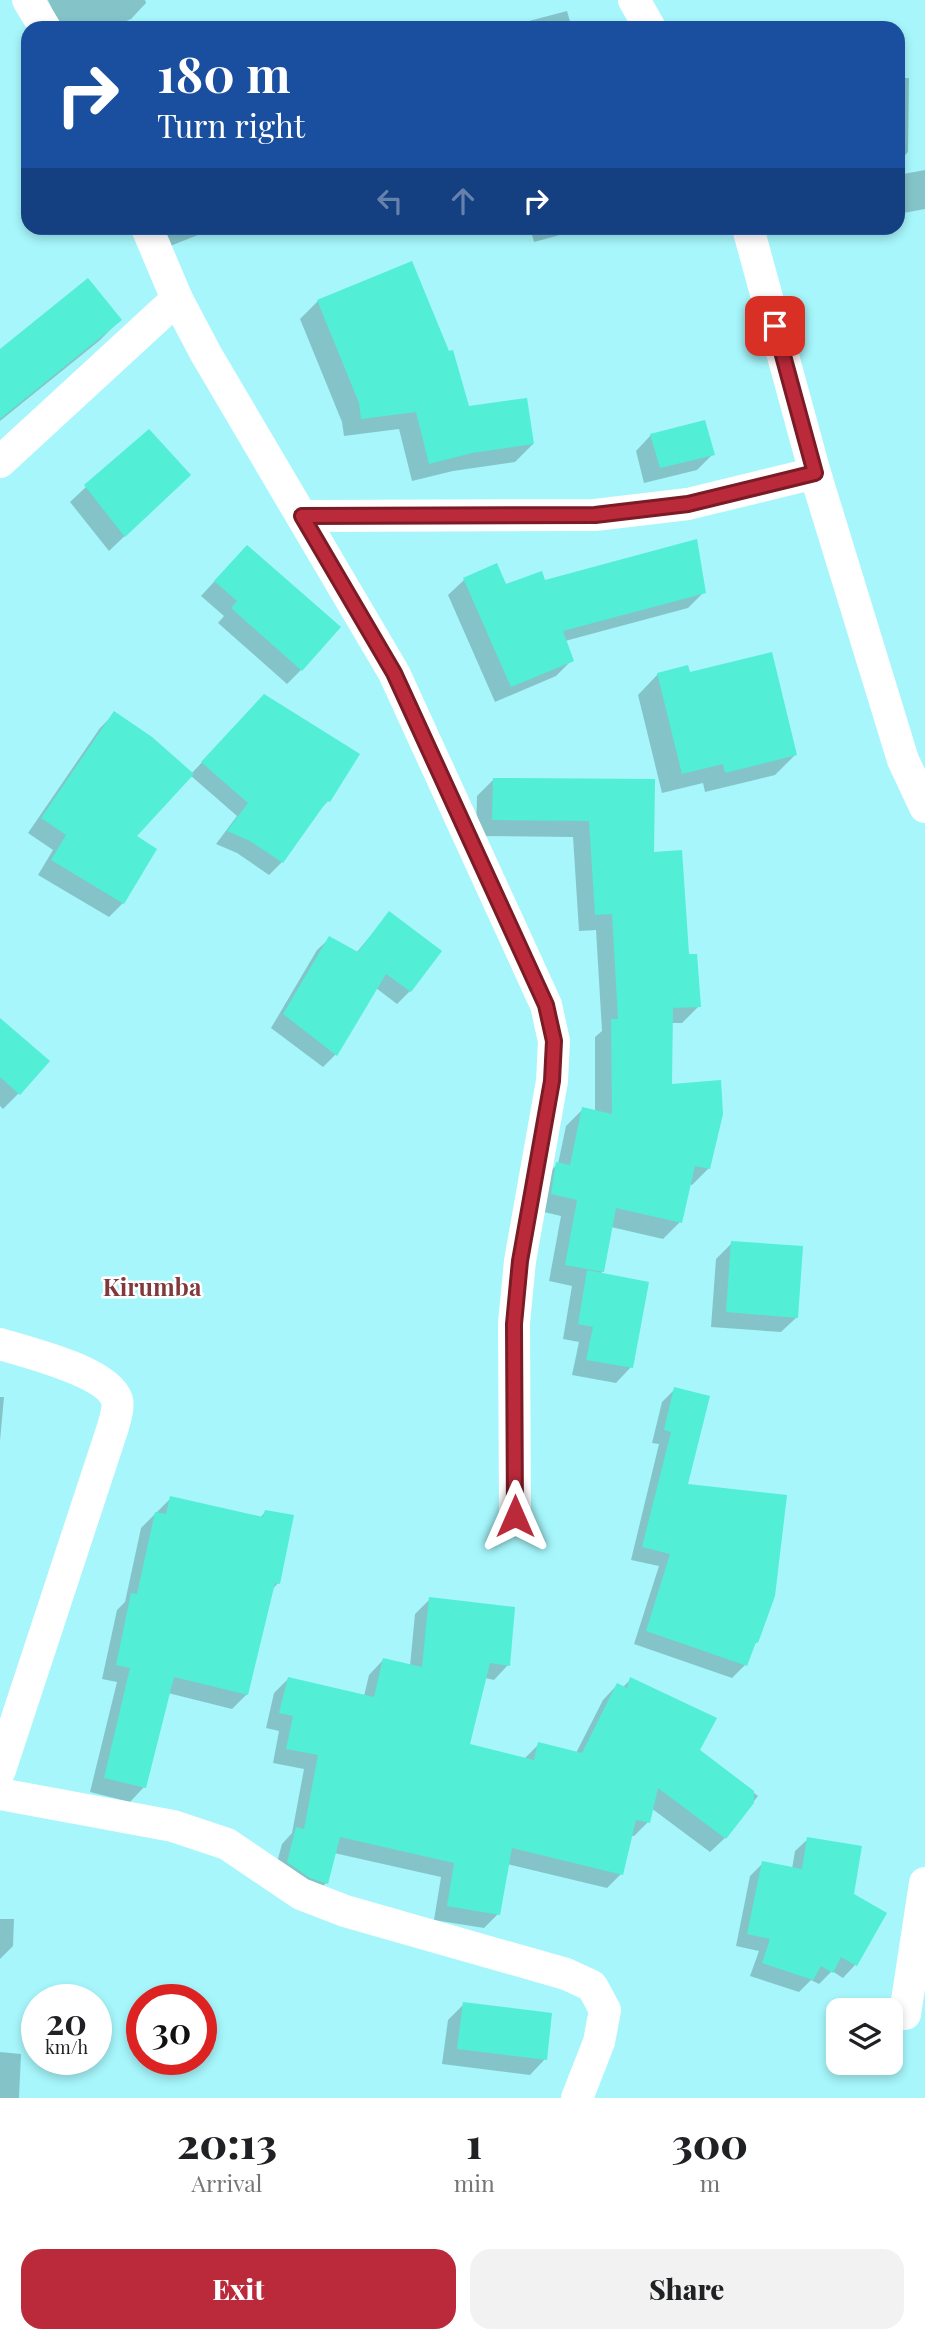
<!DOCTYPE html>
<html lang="en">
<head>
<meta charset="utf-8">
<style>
  body { margin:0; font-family:"Playfair Display",serif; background:#f2f2f2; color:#202124; height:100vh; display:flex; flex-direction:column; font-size:26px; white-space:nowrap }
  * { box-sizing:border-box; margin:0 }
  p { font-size:23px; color:#757577 }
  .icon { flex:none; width:38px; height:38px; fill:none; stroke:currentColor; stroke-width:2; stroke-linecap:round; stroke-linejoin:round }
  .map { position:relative; height:2098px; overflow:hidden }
  .details { display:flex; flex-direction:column; background:#fff; flex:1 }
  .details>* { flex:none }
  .banner { position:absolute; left:21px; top:21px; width:884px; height:214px; border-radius:21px; box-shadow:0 4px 10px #0003; background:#1a4fa0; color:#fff; overflow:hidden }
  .fabs { position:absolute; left:826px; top:1998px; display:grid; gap:14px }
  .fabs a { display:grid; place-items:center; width:77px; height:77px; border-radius:14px; background:#fff; box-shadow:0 4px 10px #0003; font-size:35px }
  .speed { position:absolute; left:21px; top:1984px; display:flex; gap:14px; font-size:35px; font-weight:700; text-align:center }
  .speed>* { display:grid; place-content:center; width:91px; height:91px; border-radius:50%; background:#fff; box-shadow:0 4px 10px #0003; line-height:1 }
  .speed small { font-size:18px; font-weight:400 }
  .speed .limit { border:10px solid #d22; background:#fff; color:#111 }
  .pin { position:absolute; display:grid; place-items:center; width:60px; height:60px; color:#fff; margin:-30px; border-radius:14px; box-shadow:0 4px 10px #0006 }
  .me { position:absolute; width:77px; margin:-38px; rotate:0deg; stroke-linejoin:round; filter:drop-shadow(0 0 5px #0008) }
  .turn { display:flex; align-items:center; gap:24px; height:147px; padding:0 21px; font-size:32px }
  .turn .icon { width:91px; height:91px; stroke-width:2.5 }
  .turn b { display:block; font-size:49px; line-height:60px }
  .lanes { display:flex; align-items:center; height:66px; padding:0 21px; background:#0003; justify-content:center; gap:35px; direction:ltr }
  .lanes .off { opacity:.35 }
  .eta { display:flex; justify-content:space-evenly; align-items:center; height:119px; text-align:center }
  .eta b { font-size:42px; font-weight:800; line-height:49px }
  .cta { display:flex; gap:14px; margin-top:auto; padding:14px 21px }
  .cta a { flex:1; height:80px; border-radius:21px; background:#bb2a3a; color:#fff; font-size:28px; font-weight:800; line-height:80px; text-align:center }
  .cta a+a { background:#f2f2f2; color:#202124 }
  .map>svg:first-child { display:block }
</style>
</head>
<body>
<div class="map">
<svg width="925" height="2098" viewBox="0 0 925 2098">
  <rect width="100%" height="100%" fill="#a6f6fb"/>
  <g fill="#0003">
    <path d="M48,0H145L146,3L131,19L111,28H61Z"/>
    <path d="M567,11L572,28H519L525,22Z"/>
    <path d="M898,78H909L908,152L898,163Z"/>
    <path d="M925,170V209L898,214V175Z"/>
    <path d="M159,228H215L168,247Z"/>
    <path d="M530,228H586L534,242Z"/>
    <path d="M318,301L467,408L533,444L515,462L453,471L412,481L399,429L344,436L342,422L300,319Z"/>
    <path d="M120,320L99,341L0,421V352Z"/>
    <path d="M651,435L713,454L697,470L644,483L636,451Z"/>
    <path d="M86,487L173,490L109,551L70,502Z"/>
    <path d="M233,561L301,670L287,684L218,623L224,616L201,596Z"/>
    <path d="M496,565L505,586L544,582L704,592L688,608L565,641L572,660L556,676L495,702L448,595L464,580Z"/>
    <path d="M658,674H688L795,755L775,775L705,792L703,783L662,793L638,695Z"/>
    <path d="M252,709L328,801L316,814L282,862L269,875L237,853L216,844L237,816L190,775L134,837L123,903L109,917L38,875L53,850L28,833L100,728L115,713L191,774Z"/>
    <path d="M494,779L653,780V854L687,956L699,1006L682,1023H671V1085L709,1168L692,1185L689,1184L680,1222L663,1239L611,1227L603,1271L599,1275L631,1367L616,1383L572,1375L579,1342L563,1339L572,1286L549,1281L561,1216L535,1210L540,1180L558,1164L566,1126L583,1109L595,1112V1037L602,1031L596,930L579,931L573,837L476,836L477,796Z"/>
    <path d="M389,914L439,952L410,991L397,1004L376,988L335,1055L323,1067L271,1028L317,950L330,938L356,953Z"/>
    <path d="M0,1038L19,1093L3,1109L0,1106Z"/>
    <path d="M732,1243L797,1317L781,1332L711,1327L716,1259Z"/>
    <path d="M675,1389L686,1486L757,1642L752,1646L745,1665L732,1678L634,1644L659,1566L631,1560L659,1444L652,1443L662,1402Z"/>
    <path d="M0,1397H4L0,1441Z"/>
    <path d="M171,1498L260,1518L265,1512L278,1583L272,1590L247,1694L232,1709L168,1693L144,1787L130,1802L90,1792L117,1682L102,1679L117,1610L125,1602L141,1528Z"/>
    <path d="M430,1599L508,1665L494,1680L485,1678L468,1745L524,1759L539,1744L576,1753L603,1700L617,1685L622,1688L631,1679L698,1751L758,1796L725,1838L710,1852L651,1808L648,1822L634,1836H631L621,1874L607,1888L507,1864L498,1914L484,1928L434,1920L441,1877L334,1853L326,1883L312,1897L273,1877L282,1844L292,1833L304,1769L273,1763L279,1731L266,1728L274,1693L289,1678L364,1696L369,1675L383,1660L410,1666L415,1614Z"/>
    <path d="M808,1839L852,1895L855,1965L843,1978L832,1971L819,1984L811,1980L799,1992L750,1976L759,1951L736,1946L750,1876L763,1863L792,1869L795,1851Z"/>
    <path d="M0,1919H14L13,1946L0,1959Z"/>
    <path d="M464,2004L545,2059L530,2075L442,2064L448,2020Z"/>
    <path d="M0,2052L21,2054L19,2098H0Z"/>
  </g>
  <g fill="#52eed5">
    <path d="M412,261L449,351L453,350L469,406L527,398L534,444L472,453L429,464L416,412L361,419L359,403L317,300Z"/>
    <path d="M88,278L122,320L0,419V349Z"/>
    <path d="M705,420L715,455L660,468L650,434Z"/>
    <path d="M149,429L191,475L125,537L84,485Z"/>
    <path d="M697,539L706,593L563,631L574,661L511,687L463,578L497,563L506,584L542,571L545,580Z"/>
    <path d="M247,545L341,627L302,671L231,608L237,601L214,581Z"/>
    <path d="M772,652L797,755L725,773L723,764L682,774L657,673L688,665L690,672Z"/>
    <path d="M264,694L360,754L330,802L327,801L283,863L250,841L227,831L248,803L201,762Z"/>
    <path d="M114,711L152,737L194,774L137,836L157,849L124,904L51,860L66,835L41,818Z"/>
    <path d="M493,778L655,779L654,852L682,850L689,954H697L701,1007L673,1008L672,1084L721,1080L723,1114L710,1169L695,1166L682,1223L616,1208L604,1272L565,1265L577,1200L551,1194L556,1162L570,1165L582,1107L612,1114L611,1019H618L612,914L595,915L589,821L492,820Z"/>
    <path d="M389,911L442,951L411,992L386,974L337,1056L283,1014L329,936L358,952Z"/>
    <path d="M0,1018L50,1061L20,1095L0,1077Z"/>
    <path d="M731,1241L803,1246L798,1318L726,1312Z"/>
    <path d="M587,1270L649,1282L633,1368L586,1360L593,1327L578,1324Z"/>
    <path d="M674,1387L710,1396L688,1484L787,1495L775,1596L758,1643L756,1642L747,1666L646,1631L670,1554L642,1547L671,1432L664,1430Z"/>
    <path d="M170,1496L263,1517L265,1510L294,1515L280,1584L275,1583L248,1695L174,1677L146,1788L104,1778L130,1668L116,1665L131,1593L137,1594L155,1512L166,1514Z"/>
    <path d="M429,1597L515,1607L510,1666L490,1663L470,1744L534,1760L538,1742L582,1753L617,1683L627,1688L630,1677L717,1718L700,1750L754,1791V1803L726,1839L658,1788L650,1823L636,1820L623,1875L512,1848L500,1915L447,1906L454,1863L340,1837L328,1884L310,1878L287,1862L296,1827L304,1829L318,1755L286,1749L293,1716L279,1713L288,1677L374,1697L383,1658L422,1667Z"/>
    <path d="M807,1837L862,1846L854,1894L887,1913L857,1966L841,1957L833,1973L821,1966L813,1980L762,1963L770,1939L747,1934L762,1861L802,1869Z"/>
    <path d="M463,2002L552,2013L547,2060L457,2049Z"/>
  </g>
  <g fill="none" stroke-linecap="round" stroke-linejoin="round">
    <g stroke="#fff" stroke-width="32">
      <path d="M28,0L45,28"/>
      <path d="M634,0L650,28"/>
      <path d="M147,228L177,299L206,354L394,673L546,1005L554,1041L552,1081L520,1261L514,1323L515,1516"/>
      <path d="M748,228L815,473L903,760L925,807"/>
      <path d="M0,462L177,299"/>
      <path d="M302,516L595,515L688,504L815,473"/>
      <path d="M0,1344C29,1353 107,1371 117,1400C119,1408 115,1419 113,1427L0,1770"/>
      <path d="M0,1794L173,1826L227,1844L301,1894L345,1911L566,1974L592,1986L605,2010L599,2042L577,2098"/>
      <path d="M905,2014L925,1883"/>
    </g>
  </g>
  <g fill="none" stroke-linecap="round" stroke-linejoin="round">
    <g stroke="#7a1b26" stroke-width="18">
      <path id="route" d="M515,1516L514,1324L520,1261L552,1081L554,1041L546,1005L394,673L302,516L595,515L688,504L815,473L775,326"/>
    </g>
    <use href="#route" stroke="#bb2a3a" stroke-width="12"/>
  </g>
  <g text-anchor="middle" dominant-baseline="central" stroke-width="5" stroke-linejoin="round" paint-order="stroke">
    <g font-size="24" font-weight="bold" fill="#81393b" stroke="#fff">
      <text x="152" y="1286">Kirumba</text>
    </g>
  </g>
</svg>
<div class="fabs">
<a><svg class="icon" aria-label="layers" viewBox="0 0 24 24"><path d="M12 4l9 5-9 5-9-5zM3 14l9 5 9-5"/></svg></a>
</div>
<div class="speed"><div>20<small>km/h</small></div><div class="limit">30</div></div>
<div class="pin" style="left:775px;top:326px;background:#d93025"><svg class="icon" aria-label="arrive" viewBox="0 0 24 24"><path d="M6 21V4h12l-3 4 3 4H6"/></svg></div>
<svg class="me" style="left:515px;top:1516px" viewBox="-20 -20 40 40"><path d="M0-17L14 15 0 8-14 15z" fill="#bb2a3a" stroke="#fff" stroke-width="4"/></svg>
<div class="banner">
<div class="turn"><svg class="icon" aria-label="right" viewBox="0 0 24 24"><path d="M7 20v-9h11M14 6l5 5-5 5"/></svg><div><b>180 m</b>Turn right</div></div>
<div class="lanes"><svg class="icon off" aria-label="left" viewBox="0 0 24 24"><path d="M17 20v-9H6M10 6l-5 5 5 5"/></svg><svg class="icon off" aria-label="ahead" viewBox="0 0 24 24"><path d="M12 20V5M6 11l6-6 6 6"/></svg><svg class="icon" aria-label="right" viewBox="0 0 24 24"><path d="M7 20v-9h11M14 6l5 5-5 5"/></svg></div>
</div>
</div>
<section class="details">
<div class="eta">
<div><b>20:13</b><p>Arrival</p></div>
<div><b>1</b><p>min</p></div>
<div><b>300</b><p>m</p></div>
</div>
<div class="cta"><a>Exit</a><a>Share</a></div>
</section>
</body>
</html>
